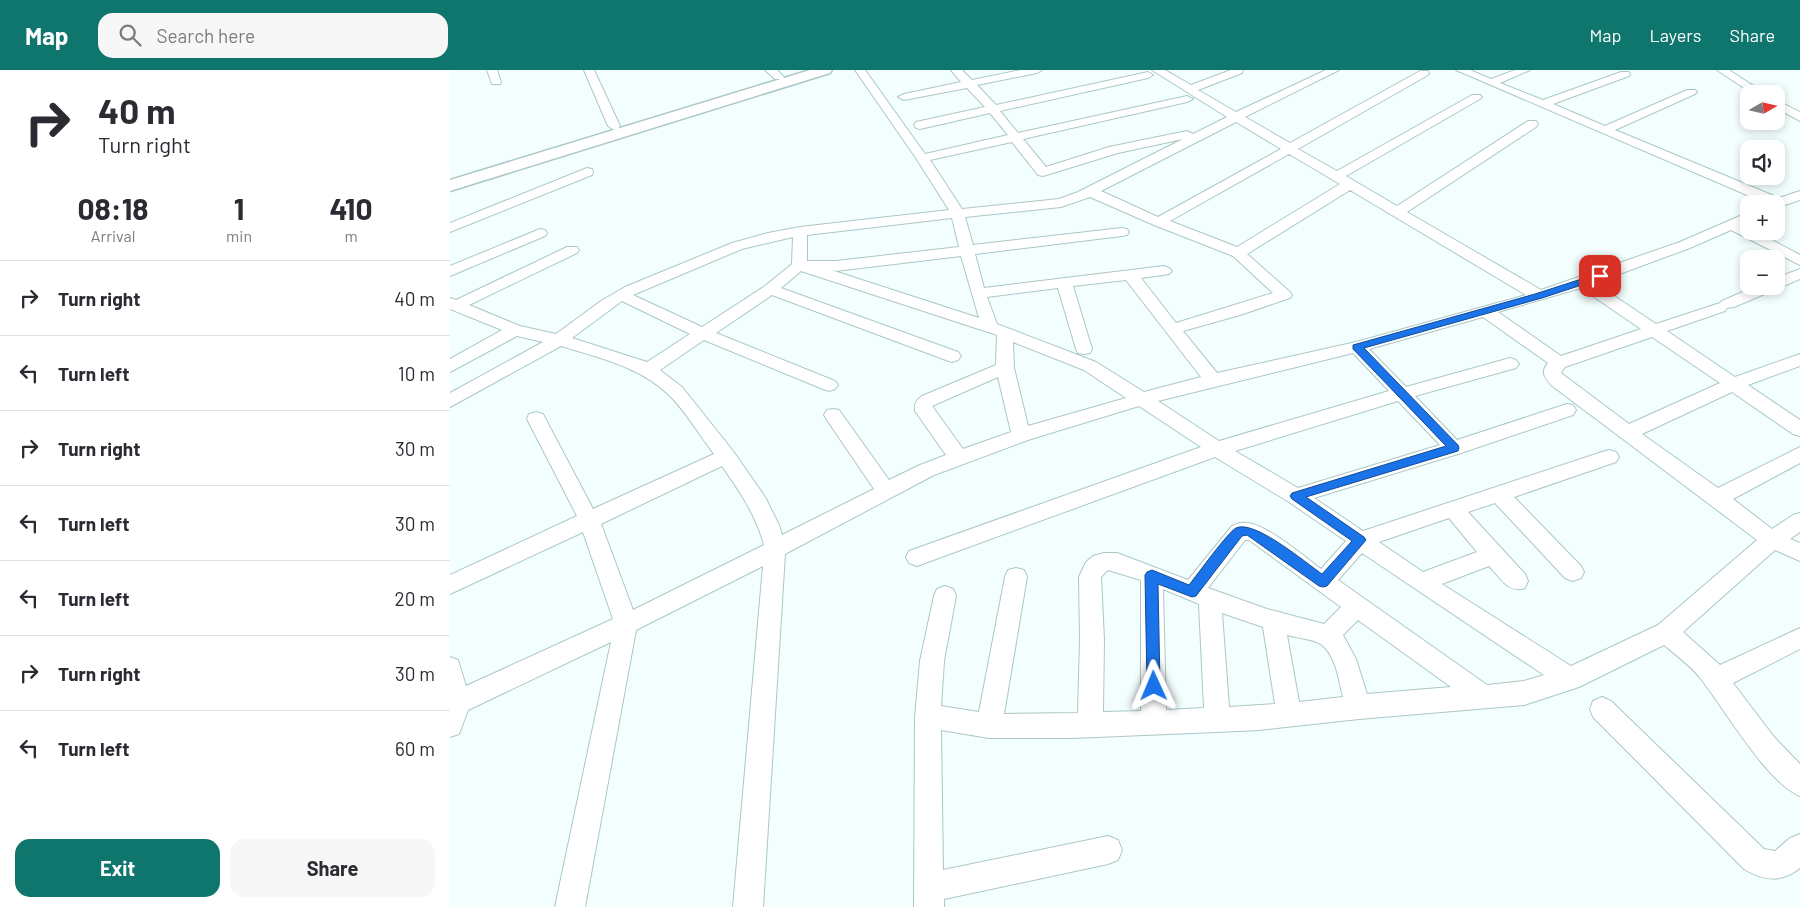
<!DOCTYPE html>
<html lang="en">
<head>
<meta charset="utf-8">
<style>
  body { margin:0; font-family:Barlow,sans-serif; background:#f7f7f7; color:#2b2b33; height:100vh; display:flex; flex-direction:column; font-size:19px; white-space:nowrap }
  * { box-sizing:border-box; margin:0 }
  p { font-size:16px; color:#7c7c81 }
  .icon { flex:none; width:28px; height:28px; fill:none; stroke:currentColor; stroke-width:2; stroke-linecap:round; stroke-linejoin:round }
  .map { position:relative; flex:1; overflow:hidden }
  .drawer { display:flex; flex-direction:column; background:#fff; width:450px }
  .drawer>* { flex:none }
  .hud { background:#fff; color:#2b2b33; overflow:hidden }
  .needle { width:32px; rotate:81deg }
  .buttons { position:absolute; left:1290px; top:15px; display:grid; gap:10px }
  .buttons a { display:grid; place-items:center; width:45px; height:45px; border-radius:10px; background:#fff; box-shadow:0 2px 8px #0003; font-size:25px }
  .pin { position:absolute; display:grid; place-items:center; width:42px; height:42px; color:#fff; margin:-21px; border-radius:10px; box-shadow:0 2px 8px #0006 }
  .me { position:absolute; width:55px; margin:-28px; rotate:359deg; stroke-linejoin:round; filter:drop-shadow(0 0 4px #0008) }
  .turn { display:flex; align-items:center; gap:18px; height:105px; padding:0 15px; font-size:22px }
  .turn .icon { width:65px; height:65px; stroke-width:2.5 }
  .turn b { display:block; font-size:35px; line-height:42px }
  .eta { display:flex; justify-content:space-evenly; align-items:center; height:85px; text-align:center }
  .eta b { font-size:30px; font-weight:700; line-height:35px }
  .action { display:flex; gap:10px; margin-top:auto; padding:10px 15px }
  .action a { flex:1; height:58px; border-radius:15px; background:#0f766e; color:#fff; font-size:20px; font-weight:700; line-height:58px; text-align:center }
  .action a+a { background:#f7f7f7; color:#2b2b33 }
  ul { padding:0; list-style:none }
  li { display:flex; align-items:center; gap:15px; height:75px; padding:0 15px; border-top:1px solid #e1e1e2 }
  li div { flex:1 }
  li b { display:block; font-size:19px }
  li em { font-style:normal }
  header { display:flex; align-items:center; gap:30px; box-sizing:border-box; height:70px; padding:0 25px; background:#0f766e; color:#fff }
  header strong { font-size:24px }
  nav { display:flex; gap:28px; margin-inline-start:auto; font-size:18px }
  .search { width:350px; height:45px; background:#f7f7f7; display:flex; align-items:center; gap:12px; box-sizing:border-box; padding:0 18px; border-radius:15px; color:#7c7c81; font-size:19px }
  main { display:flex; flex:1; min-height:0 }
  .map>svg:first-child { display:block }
</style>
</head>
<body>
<header>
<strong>Map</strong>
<div class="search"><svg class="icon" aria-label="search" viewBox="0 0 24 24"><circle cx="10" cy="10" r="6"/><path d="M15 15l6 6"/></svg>Search here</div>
<nav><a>Map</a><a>Layers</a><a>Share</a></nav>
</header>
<main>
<section class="drawer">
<div class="hud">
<div class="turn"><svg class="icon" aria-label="right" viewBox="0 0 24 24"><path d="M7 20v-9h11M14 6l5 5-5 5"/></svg><div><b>40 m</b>Turn right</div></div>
</div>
<div class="eta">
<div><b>08:18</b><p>Arrival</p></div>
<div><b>1</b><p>min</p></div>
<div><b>410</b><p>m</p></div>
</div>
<ul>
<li><svg class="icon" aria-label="right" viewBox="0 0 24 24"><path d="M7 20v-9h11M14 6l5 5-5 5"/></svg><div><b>Turn right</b></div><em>40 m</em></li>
<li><svg class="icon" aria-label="left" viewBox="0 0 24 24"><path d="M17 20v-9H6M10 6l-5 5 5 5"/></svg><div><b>Turn left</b></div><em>10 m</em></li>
<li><svg class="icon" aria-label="right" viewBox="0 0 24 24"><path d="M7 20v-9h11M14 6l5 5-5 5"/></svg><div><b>Turn right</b></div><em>30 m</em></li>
<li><svg class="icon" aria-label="left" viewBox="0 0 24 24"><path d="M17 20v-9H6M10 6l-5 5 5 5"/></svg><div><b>Turn left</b></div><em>30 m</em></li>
<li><svg class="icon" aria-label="left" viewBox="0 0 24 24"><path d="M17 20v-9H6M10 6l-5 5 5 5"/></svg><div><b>Turn left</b></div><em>20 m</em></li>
<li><svg class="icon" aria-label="right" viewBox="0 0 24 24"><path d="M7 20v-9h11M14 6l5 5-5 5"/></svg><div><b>Turn right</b></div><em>30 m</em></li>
<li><svg class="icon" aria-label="left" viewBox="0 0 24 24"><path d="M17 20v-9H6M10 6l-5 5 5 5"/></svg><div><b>Turn left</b></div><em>60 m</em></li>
</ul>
<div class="action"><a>Exit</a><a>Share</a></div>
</section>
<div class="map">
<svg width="1350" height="837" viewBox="0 0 1350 837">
  <rect width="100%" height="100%" fill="#f3fffe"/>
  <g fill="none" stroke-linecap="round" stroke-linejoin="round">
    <g stroke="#abc7c7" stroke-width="2">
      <g id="minor">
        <path d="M37,0H47L51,12L50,14H42Z"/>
        <path d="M134,0H144L170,56L168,59L164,60L158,56Z"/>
        <path d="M315,0H327L334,7L333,9H325Z"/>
        <path d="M405,0H415L475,84L558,65L540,43L470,59L466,58L464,55L466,52L535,37L517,18L454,30L448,27L454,24L511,12L501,0H512L522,10L571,0H592L587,3L527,15L546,35L698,2L703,5L698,8L550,41L568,63L737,26L743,29L737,32L573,69L596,97L659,77L737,61L743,64L777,47L702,0H715L741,15L781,0H793L792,3L748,20L786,42L876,0H889L795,47L840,73L970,1H978L979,3L978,5L848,79L887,101L1022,25H1030L1032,27L1030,29L896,106L947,136L1078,51H1086L1088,54L1086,57L957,142L1091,220L1230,172L1299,142V151L1292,154L1299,158V161H1305L1350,185V195L1281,160L1240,178L1145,213L1206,254L1270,233L1272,231L1306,216H1326V208L1350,199V209L1284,237L1277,238L1275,241L1217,261L1285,307L1350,284V296L1298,315L1350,350V366L1343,364L1282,322L1192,364L1268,418L1350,377V393L1283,429L1322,459L1343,445L1350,443V462L1340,469L1350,473V491L1325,480L1233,562L1270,595L1350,558V579L1283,613L1324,667L1350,694V726C1317,713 1274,638 1251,609C1241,596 1226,585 1214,575L1129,617L1074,635L909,649L809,660L767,662L622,668H539L491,660L493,800L658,766L668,770L672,780L668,790L658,794L494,829V837H464L465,647L470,591L484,526L487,519L495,516L503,519L506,526L494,591L491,636L529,642L555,507L558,500L566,498L574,500L577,507L554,644L628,643L630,570L629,507L636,492L643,486L654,483H667L738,510L782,456C786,454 792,452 797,453C816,454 855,487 871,499L896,471L839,432L765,387L475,493L467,496L459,493L456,487L459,481L751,377L689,336L578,370L484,405L335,484L313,837H283L313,496L186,560L135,837H105L161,572L18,640L9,664L0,667V587L8,590L16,616L163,549L133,462L0,524V505L127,446L77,349L79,344L86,342L93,344L143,439L264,384C250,366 234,339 219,325C189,296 149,288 111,276L0,337V323L93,272L67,266L0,302V289L52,260L0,239V228L6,230L117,177H127L129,180L127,183L19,235L70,256L106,264L151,231L175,217L282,173L318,163L350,157L499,140L466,88ZM786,52L831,79L708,147L651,121ZM733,69L628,122L609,129L512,139L480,90L562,72L588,105L593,106L668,83ZM839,84L890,114L787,177L720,151ZM900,120L1076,225L906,272L767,303L733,261L790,245L840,228L842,225L840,222L797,184ZM640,127L704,155L783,186L823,223L726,253L691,208L719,204L722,201L719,198L714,196L534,218L525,184L672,166L677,165L679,162L677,159L672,158L523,175L515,147L611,137ZM502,148L509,177L386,191H357V165ZM343,167L342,194L315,216L252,257L183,225L292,179ZM511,186L529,248L381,200L386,201ZM351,201L547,265L546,295L472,326C466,331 464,333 465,341L496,385L470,395L439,410L389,340L383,339L377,340L374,345L377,350L424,419L332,465L329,455L315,427L283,381L232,317L210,300L254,270L373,319L379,321L385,319L388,315L385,311L266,263L322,225L496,290L502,292L508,290L511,286L508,282L331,218ZM676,210L751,307L694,322L646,292L547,254L537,227L608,218L626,279L628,283L634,284L640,283L642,279L623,216ZM1131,218L1191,259L1111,286L1048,242ZM172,231L240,264L197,292L122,268ZM1033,247L1098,293C1090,302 1095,307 1101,315L1307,470L1208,555L1121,596L992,514L1039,496C1050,507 1058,524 1075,518L1078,511L1075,504L1018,442L1045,433L1115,508L1123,511L1131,508L1134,502L1131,496L1064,427L1166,392L1169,387L1166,382L1159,380L1152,382L913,461L864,428L1011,383L1123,345L1126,340L1123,335L1117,334L1007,370L965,326L1066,298L1069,294L1066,290L1060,288L956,317L919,279ZM1202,267L1270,313L1179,354L1111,303L1115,297ZM563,272L634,300L676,328L578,356L564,298ZM903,283L939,321L769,371L708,331ZM548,307L561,362L513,379L482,336ZM948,331L990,375L848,418L785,381ZM272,396C290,422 306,445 314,475L183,540L151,454ZM999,448L1027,482L973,502L929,472ZM795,470H799L891,537L874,554L817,539L758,518ZM912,483L1094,605L1074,611L1037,615L888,510ZM658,500L691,510V641L653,642L654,570L651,507ZM713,519L749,534L754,638L716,640ZM772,543L813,557L825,634L779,637ZM908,550L1001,617L917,624L906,589L893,565ZM837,565C847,568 864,569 872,575C886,586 889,611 893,627L849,632Z"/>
        <path d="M1006,0H1020L1041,9L1065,0H1080L1050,13L1093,30L1171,2H1179L1180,4L1179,6L1103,34L1155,56L1237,20H1245L1247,22L1245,24L1165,60L1329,128L1350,121V130L1326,138V134H1318Z"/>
        <path d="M1267,0H1279L1316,24H1303Z"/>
        <path d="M1326,30L1350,42V51L1326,38Z"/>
        <path d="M137,98L142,99L143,102L142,105L0,162V153Z"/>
        <path d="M90,159L95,160L97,163L95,166L0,206V196Z"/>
        <path d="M1152,627L1161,631L1314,779L1325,781L1340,768L1350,764V798C1331,813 1314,811 1294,799L1143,647L1140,639L1143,631Z"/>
      </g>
    </g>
    <g stroke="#abc7c7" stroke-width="3">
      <path id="major" d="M360,0H382L380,3L0,121V110Z"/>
    </g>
    <use href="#minor" fill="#fff" fill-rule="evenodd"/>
    <use href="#major" fill="#fff" fill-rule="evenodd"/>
  </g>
  <path fill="#1a73e8" stroke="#114b97" d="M1150,203L1153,204V208L1092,228L914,278L1008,375L1009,378L1008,381L856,427L914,467L916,470L877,516L873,517L869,516L797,465L792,466L746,526L742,527L708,514L710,616L708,620L704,622L699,620L697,616L695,505L697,502L702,500L739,515C747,505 778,462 786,458C804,449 856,493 872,504L902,471L842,429L840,426L842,423L996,376L903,279V275L1085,224Z"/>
</svg>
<div class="buttons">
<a><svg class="needle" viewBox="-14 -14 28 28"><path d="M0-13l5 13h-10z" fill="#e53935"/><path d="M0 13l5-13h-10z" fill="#7c7c81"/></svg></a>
<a><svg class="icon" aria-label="sound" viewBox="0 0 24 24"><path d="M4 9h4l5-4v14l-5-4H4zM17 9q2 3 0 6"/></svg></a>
<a>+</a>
<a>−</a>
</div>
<div class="pin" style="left:1150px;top:206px;background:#d93025"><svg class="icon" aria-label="arrive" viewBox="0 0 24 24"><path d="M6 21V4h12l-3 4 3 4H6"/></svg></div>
<svg class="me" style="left:704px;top:616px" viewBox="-20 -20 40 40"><path d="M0-17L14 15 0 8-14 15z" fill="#1a73e8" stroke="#fff" stroke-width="4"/></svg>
</div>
</main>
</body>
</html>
